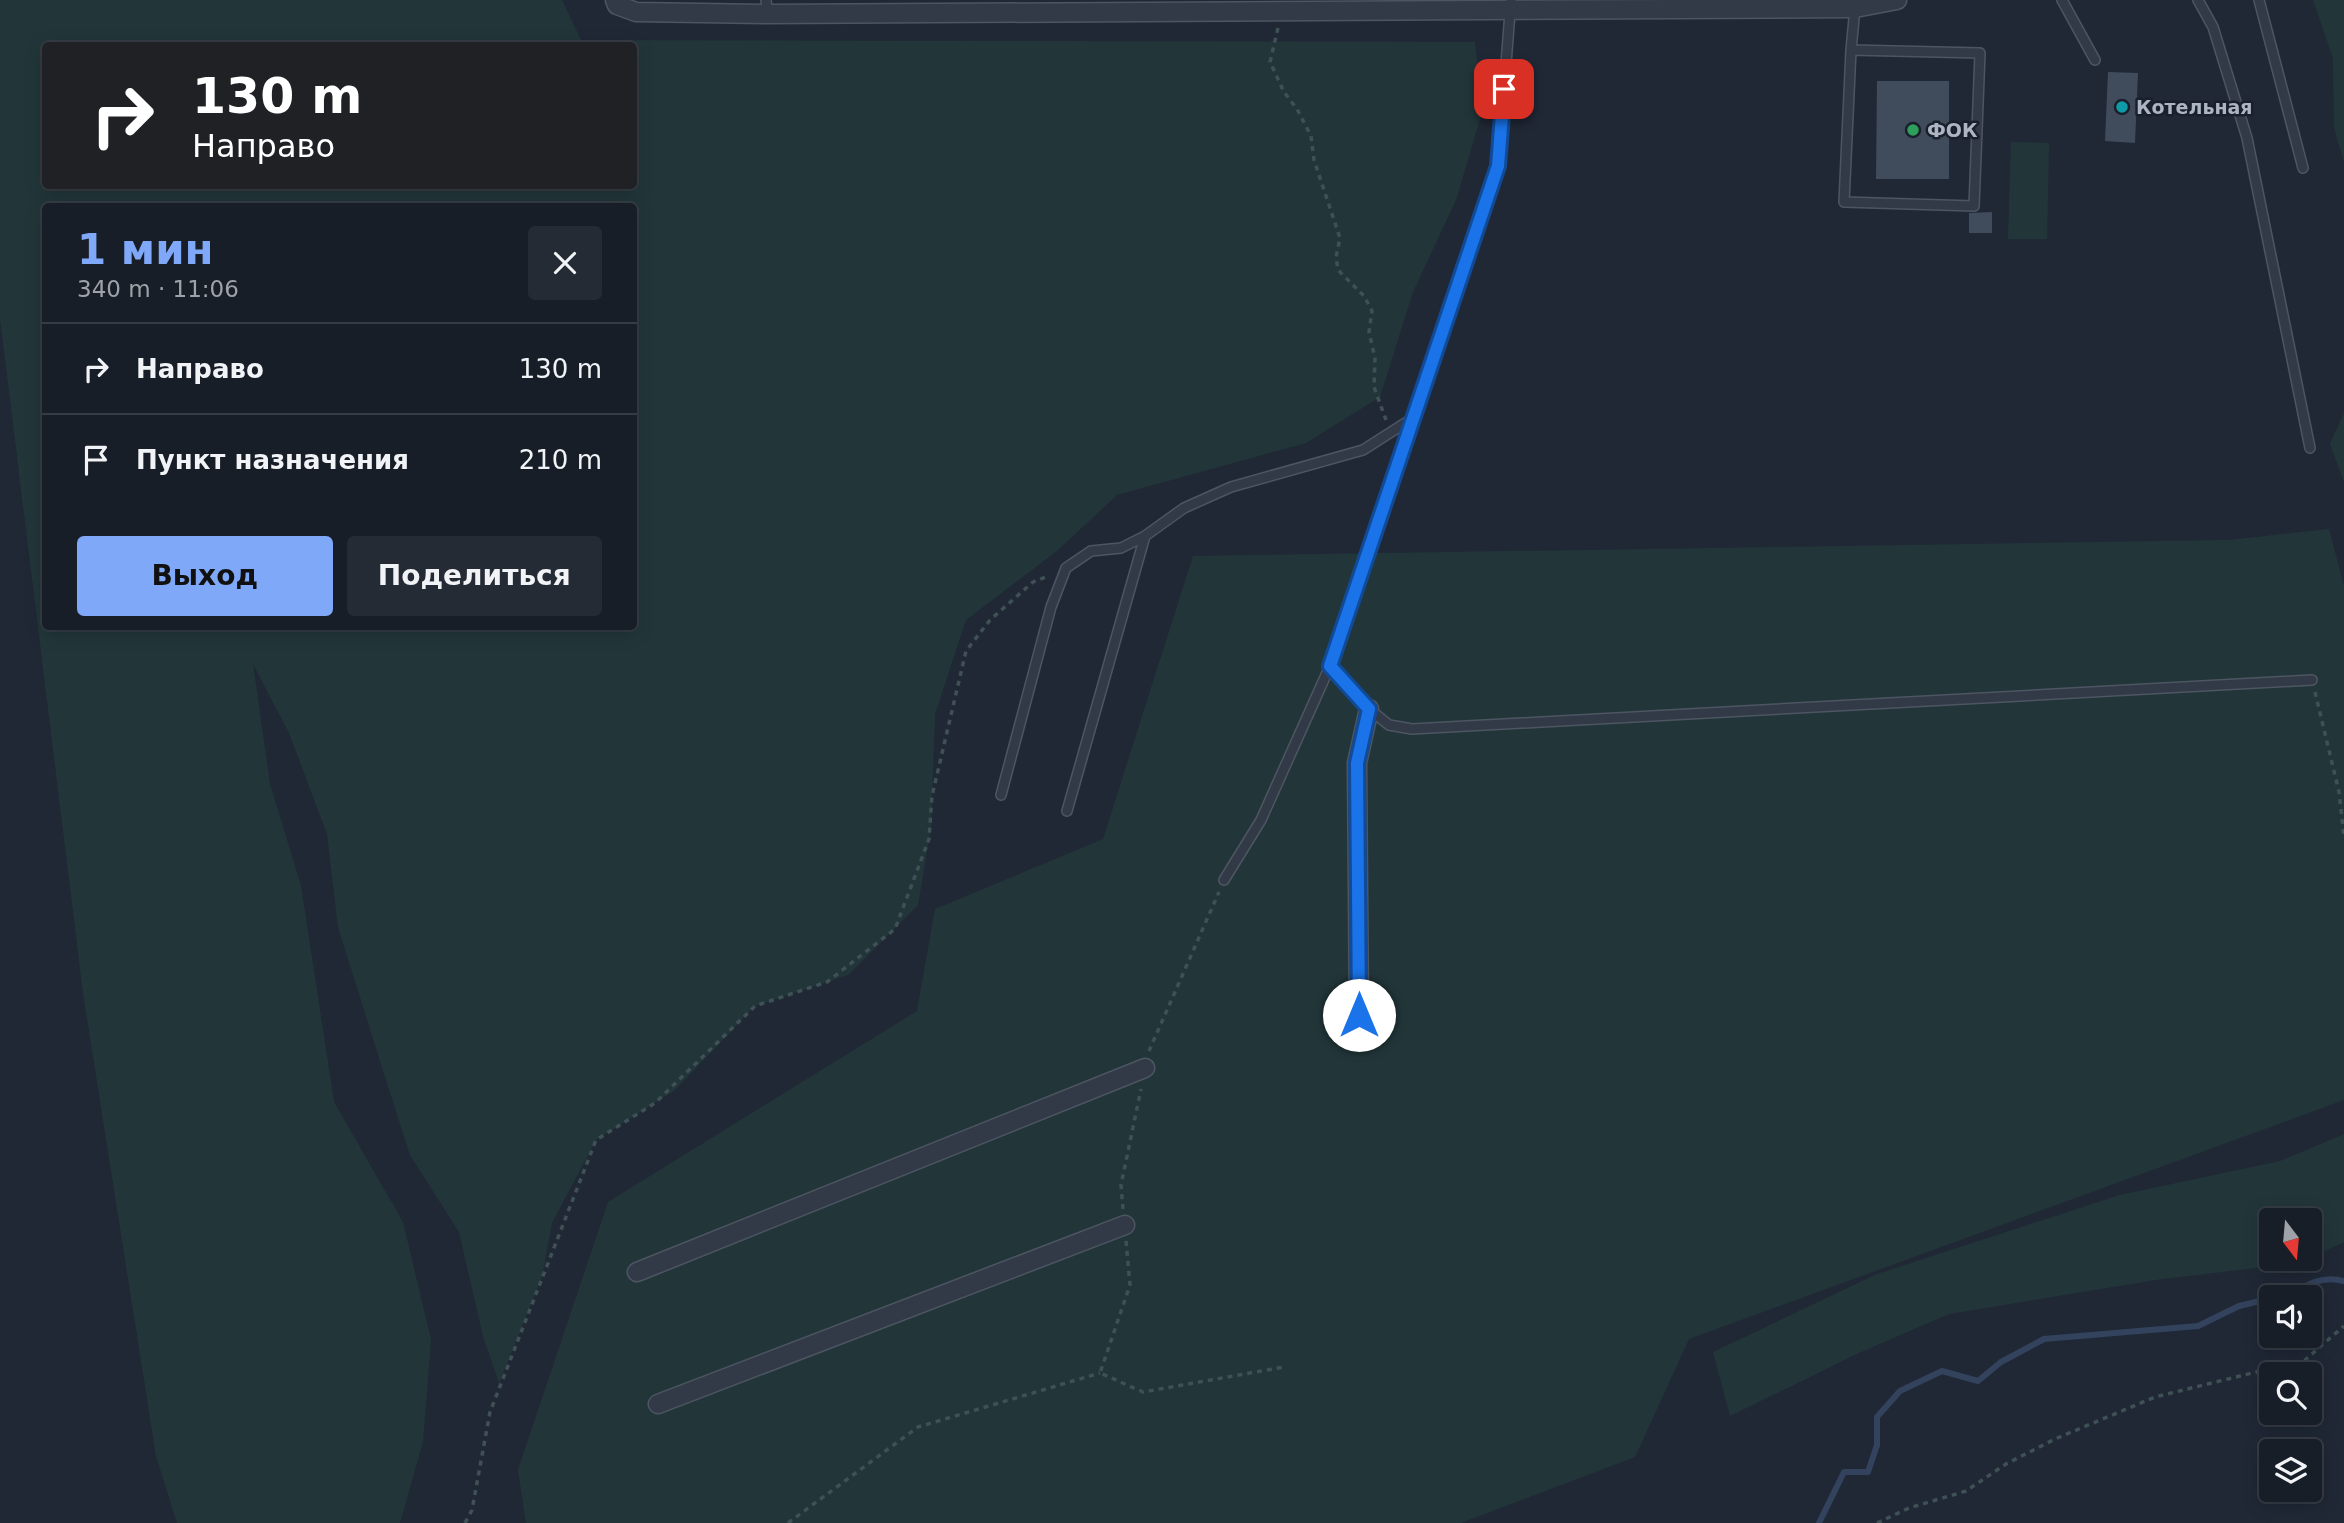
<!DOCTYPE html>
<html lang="ru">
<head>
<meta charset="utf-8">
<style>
  body { margin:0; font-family:"DejaVu Sans",sans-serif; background:#252b34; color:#f1f3f6; height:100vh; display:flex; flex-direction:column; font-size:26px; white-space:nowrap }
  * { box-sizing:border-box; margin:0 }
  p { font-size:23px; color:#9fa2a8 }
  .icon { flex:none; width:38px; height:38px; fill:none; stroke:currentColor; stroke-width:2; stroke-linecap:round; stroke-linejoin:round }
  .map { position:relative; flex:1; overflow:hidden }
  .sheet { position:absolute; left:42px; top:203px; width:595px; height:427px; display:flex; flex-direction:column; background:#181e28; border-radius:7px; box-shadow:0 4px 18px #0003,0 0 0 2px #363c45 }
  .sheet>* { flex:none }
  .top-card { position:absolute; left:42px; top:42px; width:595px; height:147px; border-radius:7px; box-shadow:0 4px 18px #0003,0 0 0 2px #363c45; background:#202124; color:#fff; overflow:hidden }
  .needle { width:46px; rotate:164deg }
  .buttons { position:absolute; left:2259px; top:1208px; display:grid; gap:14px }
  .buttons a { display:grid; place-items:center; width:63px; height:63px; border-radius:7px; background:#181e28; box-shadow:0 4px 18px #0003,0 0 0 2px #363c45; font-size:35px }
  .pin { position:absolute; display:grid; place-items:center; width:60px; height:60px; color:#fff; margin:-30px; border-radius:14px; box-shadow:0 4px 10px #0006 }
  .me { position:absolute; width:77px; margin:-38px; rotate:0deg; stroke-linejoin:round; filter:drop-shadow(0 0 5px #0008) }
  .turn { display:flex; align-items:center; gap:24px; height:147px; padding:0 35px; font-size:32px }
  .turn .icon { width:91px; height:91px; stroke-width:2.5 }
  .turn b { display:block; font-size:49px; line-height:60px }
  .round { display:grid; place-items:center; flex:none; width:74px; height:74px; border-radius:7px; background:#252b34 }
  .overview { display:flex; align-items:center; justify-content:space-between; height:119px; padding:0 35px }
  h1 { font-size:42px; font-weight:700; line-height:52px; color:#7fa8f8 }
  .button { display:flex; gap:14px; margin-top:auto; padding:14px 35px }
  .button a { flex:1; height:80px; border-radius:7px; background:#7fa8f8; color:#111; font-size:28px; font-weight:700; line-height:80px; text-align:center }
  .button a+a { background:#252b34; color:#f1f3f6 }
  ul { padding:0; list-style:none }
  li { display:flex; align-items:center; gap:21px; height:91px; padding:0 35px; border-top:2px solid #363c45 }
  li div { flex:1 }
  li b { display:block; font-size:26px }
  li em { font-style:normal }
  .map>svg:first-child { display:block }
</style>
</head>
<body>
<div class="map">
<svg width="2344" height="1523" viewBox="0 0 2344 1523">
  <rect width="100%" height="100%" fill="#202836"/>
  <g fill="#223639" fill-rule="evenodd">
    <path d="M0,0H562L581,40L1475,42L1483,109L1456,200L1413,292L1380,397L1306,443L1117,495L1057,551L966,620L935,714L931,828L918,905L848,975L755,1006L674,1091L596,1140L552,1223L542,1277L499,1383L483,1336L459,1232L410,1155L380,1061L338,927L327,834L289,733L253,664L270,784L301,886L334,1102L403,1222L431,1340L423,1442L400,1523H177L156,1456L83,993L0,318ZM46,46H634V186H46ZM46,206H634V626H46Z"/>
    <path d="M2313,0H2344V162L2334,128L2333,58Z"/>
    <path d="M2011,142L2049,143L2047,239H2008Z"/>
    <path d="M2344,413V482L2330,444Z"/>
    <path d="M2329,529L2344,586V1100L1689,1339L1635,1457L1461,1523H526L518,1470L608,1202L917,1011L935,909L1103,839L1193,556L2229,540Z"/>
    <path d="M2344,1134V1242L2310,1258V1220H2272V1258H2310L2299,1263L2162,1279L1949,1314L1859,1353L1730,1416L1713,1352L1877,1274L2120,1195L2280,1161Z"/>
  </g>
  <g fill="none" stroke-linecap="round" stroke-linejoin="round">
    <g stroke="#33435e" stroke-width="6">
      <path d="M2287,1297C2305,1285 2322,1275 2344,1281"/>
      <path d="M1819,1523L1844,1472H1868L1877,1445V1417L1900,1391L1942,1371L1978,1381L2001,1362L2044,1339L2198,1326L2239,1306L2260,1301L2272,1304"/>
    </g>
  </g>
  <g fill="#404b5c">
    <path d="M2108,72L2138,73L2135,143L2105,141Z"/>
    <path d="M1877,81H1949V179H1876Z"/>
    <path d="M1992,212V233H1969V213Z"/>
  </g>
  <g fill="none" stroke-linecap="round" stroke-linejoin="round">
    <g stroke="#4d5562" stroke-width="12">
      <g id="lane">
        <path d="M766,0L768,14"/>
        <path d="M2062,0L2095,60"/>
        <path d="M2198,0L2213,27L2247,138L2310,448"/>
        <path d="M2259,0L2303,168"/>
        <path d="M1851,50L1844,202L1974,206L1980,53L1851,50L1855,8"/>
        <path d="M1330,666L1369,709L1389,725L1412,729L2312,680"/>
        <path d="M1001,795L1051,607L1066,568L1091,551L1121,548L1145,536"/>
        <path d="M1067,811L1145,536L1184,508L1231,487L1363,450L1413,418"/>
        <path d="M1224,880L1261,820L1330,666L1498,166L1511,0"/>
      </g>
    </g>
    <g stroke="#4d5562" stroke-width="21">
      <g id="street">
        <path d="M615,0L617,5L636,12L768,14L1855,8L1897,0"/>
        <path d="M1359,1015L1357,763L1369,709"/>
        <path d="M637,1272L1145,1068"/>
        <path d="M658,1404L1125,1225"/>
      </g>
    </g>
    <g stroke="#3f5155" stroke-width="3.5" stroke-dasharray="5 5" stroke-linecap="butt">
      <path d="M1278,28L1270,62L1284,92L1297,109L1311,136L1314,160L1340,238L1336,257L1338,270L1364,296L1372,311L1369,332L1375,358L1374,387L1386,420"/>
      <path d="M2315,692L2339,792L2344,837"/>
      <path d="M1149,1051L1219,892"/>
      <path d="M1123,1209L1121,1185L1141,1089"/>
      <path d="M1126,1241L1130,1285L1100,1373L1143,1392L1284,1367"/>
      <path d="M465,1523L472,1510L490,1412L596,1140L655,1103L755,1006L827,982L895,929L929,839L932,796L966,651L990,620L1033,582L1048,576"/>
      <path d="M788,1523L918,1427L1100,1373"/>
      <path d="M1877,1523L1909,1508L1966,1491L2006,1464L2055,1439L2155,1397L2305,1360L2344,1326"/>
    </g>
    <use href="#lane" stroke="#333a47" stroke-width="9"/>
    <use href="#street" stroke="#333a47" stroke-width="18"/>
  </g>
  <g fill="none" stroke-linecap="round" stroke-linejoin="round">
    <g stroke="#114b97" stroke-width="18">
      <path id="route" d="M1359,1015L1357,763L1369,709L1330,666L1498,166L1504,89"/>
    </g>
    <use href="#route" stroke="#1a73e8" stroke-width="12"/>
  </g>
  <circle fill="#0f9aa8" stroke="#19202b" stroke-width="2.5" cx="2122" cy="107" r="7"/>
  <circle fill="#2e9e5b" stroke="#19202b" stroke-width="2.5" cx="1913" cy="130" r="7"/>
  <g text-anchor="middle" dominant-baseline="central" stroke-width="5" stroke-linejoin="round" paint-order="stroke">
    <g font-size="19" font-weight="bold" fill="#adb5c4" stroke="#19202b" text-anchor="start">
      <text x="2136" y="107">Котельная</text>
      <text x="1927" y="130">ФОК</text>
    </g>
  </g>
</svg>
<div class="buttons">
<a><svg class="needle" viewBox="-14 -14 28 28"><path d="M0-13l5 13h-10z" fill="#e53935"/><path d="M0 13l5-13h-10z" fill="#9fa2a8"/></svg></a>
<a><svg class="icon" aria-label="sound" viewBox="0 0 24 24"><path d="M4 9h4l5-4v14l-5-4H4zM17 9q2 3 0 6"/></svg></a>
<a><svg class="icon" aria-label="search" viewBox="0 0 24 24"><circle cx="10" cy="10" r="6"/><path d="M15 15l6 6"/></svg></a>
<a><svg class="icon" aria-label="layers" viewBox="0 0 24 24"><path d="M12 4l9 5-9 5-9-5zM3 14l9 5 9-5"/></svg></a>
</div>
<div class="pin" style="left:1504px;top:89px;background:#d93025"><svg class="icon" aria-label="arrive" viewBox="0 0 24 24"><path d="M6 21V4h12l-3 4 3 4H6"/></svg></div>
<svg class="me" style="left:1359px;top:1015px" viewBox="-20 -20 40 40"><circle r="19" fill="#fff"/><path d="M0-13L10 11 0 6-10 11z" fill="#1a73e8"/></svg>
<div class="top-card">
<div class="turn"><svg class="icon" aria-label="right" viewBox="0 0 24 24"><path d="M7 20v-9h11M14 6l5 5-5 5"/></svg><div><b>130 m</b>Направо</div></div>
</div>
<section class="sheet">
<div class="overview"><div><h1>1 мин</h1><p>340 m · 11:06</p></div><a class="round"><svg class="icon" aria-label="close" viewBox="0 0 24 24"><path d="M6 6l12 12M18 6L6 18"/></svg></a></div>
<ul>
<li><svg class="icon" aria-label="right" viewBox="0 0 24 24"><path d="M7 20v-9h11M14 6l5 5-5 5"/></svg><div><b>Направо</b></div><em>130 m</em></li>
<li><svg class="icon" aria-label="arrive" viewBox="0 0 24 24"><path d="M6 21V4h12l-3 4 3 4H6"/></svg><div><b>Пункт назначения</b></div><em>210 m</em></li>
</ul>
<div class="button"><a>Выход</a><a>Поделиться</a></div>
</section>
</div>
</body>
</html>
